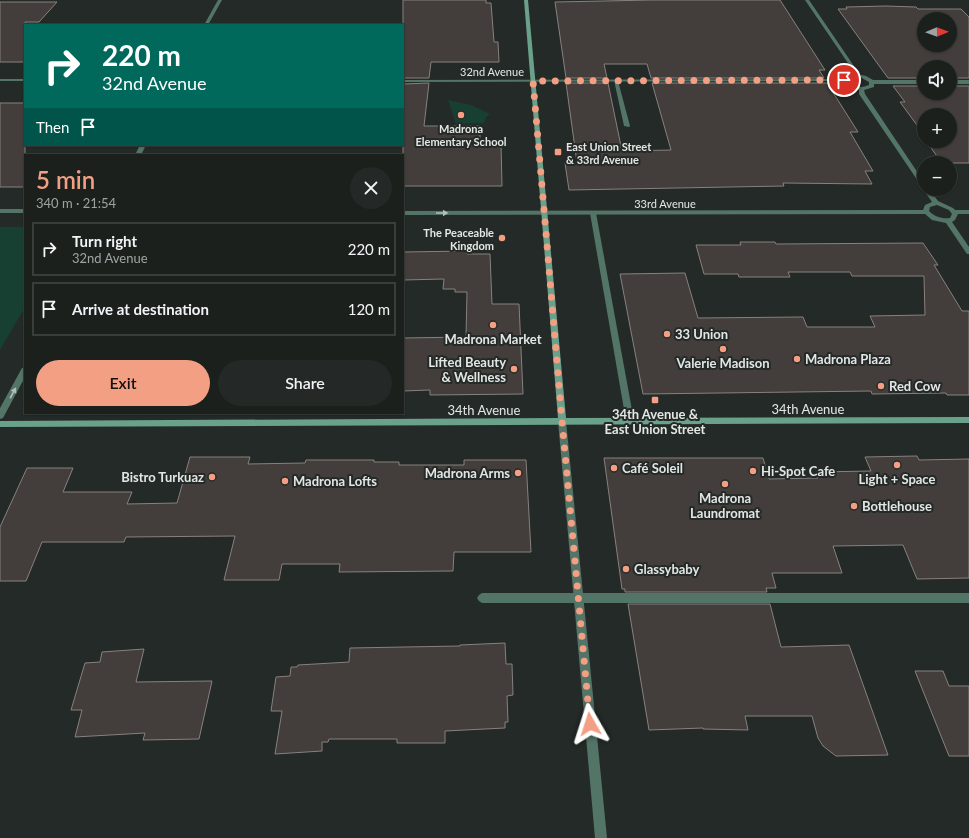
<!DOCTYPE html>
<html lang="en">
<head>
<meta charset="utf-8">
<style>
  body { margin:0; font-family:Lato,sans-serif; background:#242826; color:#f1f3f6; height:100vh; display:flex; flex-direction:column; font-size:15px; white-space:nowrap }
  * { box-sizing:border-box; margin:0 }
  p { font-size:13px; color:#a0a3a4 }
  .icon { flex:none; width:22px; height:22px; fill:none; stroke:currentColor; stroke-width:2; stroke-linecap:round; stroke-linejoin:round }
  .map { position:relative; flex:1; overflow:hidden }
  .panel { position:absolute; left:24px; top:154px; width:380px; height:260px; display:flex; flex-direction:column; background:#1b201d; border-radius:0px; box-shadow:0 1px 3px #0004,0 0 0 1px #393e3b }
  .panel>* { flex:none }
  .hud { position:absolute; left:24px; top:24px; width:380px; height:122px; border-radius:0px; box-shadow:0 1px 3px #0004,0 0 0 1px #393e3b; background:#00695c; color:#fff; overflow:hidden }
  .needle { width:26px; rotate:89deg }
  .buttons { position:absolute; left:917px; top:12px; display:grid; gap:8px }
  .buttons a { display:grid; place-items:center; width:40px; height:40px; border-radius:50%; background:#1b201d; box-shadow:0 1px 3px #0004,0 0 0 1px #393e3b; font-size:20px }
  .pin { position:absolute; display:grid; place-items:center; width:34px; height:34px; color:#fff; margin:-17px; border:2px solid #fff; border-radius:50%; box-shadow:0 1px 4px #0007 }
  .me { position:absolute; width:44px; margin:-22px; rotate:354deg; stroke-linejoin:round; filter:drop-shadow(0 0 3px #0008) }
  .turn { display:flex; align-items:center; gap:14px; height:84px; padding:0 12px; font-size:18px }
  .turn .icon { width:52px; height:52px; stroke-width:2.5 }
  .turn b { display:block; font-size:28px; line-height:34px }
  .then { display:flex; align-items:center; height:38px; padding:0 12px; background:#0003; gap:8px; font-size:15px }
  .round { display:grid; place-items:center; flex:none; width:42px; height:42px; border-radius:21px; background:#242826 }
  .summary { display:flex; align-items:center; justify-content:space-between; height:68px; padding:0 12px }
  h1 { font-size:24px; font-weight:600; line-height:30px; color:#f39f84 }
  .cta { display:flex; gap:8px; margin-top:auto; padding:8px 12px }
  .cta a { flex:1; height:46px; border-radius:24px; background:#f39f84; color:#111; font-size:16px; font-weight:600; line-height:46px; text-align:center }
  .cta a+a { background:#242826; color:#f1f3f6 }
  ul { padding:0; list-style:none }
  li { display:flex; align-items:center; gap:12px; height:54px; margin:0 8px 6px; padding:0 4px; border:2px solid #393e3b; border-radius:0px }
  li div { flex:1 }
  li b { display:block; font-size:15px }
  li em { font-style:normal }
  .map>svg:first-child { display:block }
</style>
</head>
<body>
<div class="map">
<svg width="969" height="838" viewBox="0 0 969 838">
  <rect width="100%" height="100%" fill="#242a27"/>
  <g fill="#174032">
    <path d="M448,100L471,105L490,114L486,117L484,123L456,124Z"/>
    <path d="M0,227H25V307L0,350Z"/>
  </g>
  <g fill="#433d3b" stroke="#87817f" fill-rule="evenodd">
    <path d="M403,0H486V3H491L494,42H498L499,62H431L429,78H403Z"/>
    <path d="M652,0H780L825,70H819L824,78H651L647,64H604L607,78H566L555,2Z"/>
    <path d="M0,2H57L39,22H25V62H0Z"/>
    <path d="M886,6L916,7L918,9H961L969,17V78H950V67H924V78H888L838,9H847L846,7ZM924,19H950V45H924Z"/>
    <path d="M429,83L424,126H480V143H501L502,186H403V84Z"/>
    <path d="M566,83H608L622,151L671,150L652,83H827L858,132H850L873,171H865L872,184L783,183L784,186L569,190L565,163H577Z"/>
    <path d="M893,86H924V93H950V86H969V163H942L926,141H950V115H924V139L919,132H922L900,102H905Z"/>
    <rect x="0" y="103" width="25" height="84"/>
    <path d="M740,242H775L776,244L923,243L938,265H934L962,311H969V395H947L946,393L872,394L871,391L643,394L620,274L685,273L698,318L803,317L807,327H875L870,316L925,315L924,276H852L850,272H788L790,277H739L738,274H704L696,245H741Z"/>
    <path d="M467,251V254H490L492,304H519L523,394L430,395V390L403,391V338L466,337L467,292H455V289H443L444,279L403,280V252Z"/>
    <path d="M917,456L919,460L969,459V578L917,579L903,545L833,546L842,573H772L776,588H766L767,592H625V589H622L604,458H763L769,479L818,478L816,472L871,471L865,457Z"/>
    <path d="M190,457H250L248,464L305,463L306,460H374V462H399V465H464V460H526L531,552H454L453,571L339,572L340,564H282L279,580H224L235,536L126,537L124,542H42L26,581H0V527L27,468H73L63,492H132L127,504L177,503Z"/>
    <path d="M628,604H770L781,647L849,645L888,755L836,756L823,746L818,738L812,716H745L748,730L703,729V728L649,730Z"/>
    <path d="M505,643L506,664H512L513,695L507,696L508,722H505V728L445,731V743H397V739H329L328,742H322V751L275,754L282,711H271L276,677L290,676L291,667H297L298,665L349,662L350,648L460,646V645Z"/>
    <path d="M144,649L136,682L212,681L199,739L143,740L145,733L75,737L82,710H71L85,663L100,662L102,652Z"/>
    <path d="M915,671H943L949,686H969V756H949Z"/>
  </g>
  <g fill="none" stroke-linecap="round" stroke-linejoin="round">
    <g fill="#537568" fill-rule="evenodd">
      <path d="M614,80L618,81L630,126L629,127L624,126Z"/>
      <path d="M593,211L596,213L634,421L633,423L630,424L627,423L626,421L590,213Z"/>
      <path d="M482,593H969V603H482L479,601L477,598L479,595Z"/>
    </g>
    <g fill="#537568" fill-rule="evenodd">
      <path d="M218,0H222L208,25H204Z"/>
      <path d="M805,0H809L856,69L858,74L866,76L873,80H924V84H874V87L864,90L865,94L924,182V189H929L938,201L953,208L955,210H969V214H958L955,220L952,222L969,247V254H967L946,223L932,220L925,214L403,215V211L923,210L925,205L932,202L923,189L924,188L922,187L859,94V90L850,88L843,81L403,82V80L842,79L849,74H853L852,69ZM852,77H860L869,82V85C861,89 852,87 847,79ZM937,205L949,210L952,214L950,218C942,219 935,217 929,211L930,207Z"/>
      <rect x="0" y="79" width="25" height="2"/>
      <rect x="950" y="80" width="19" height="4"/>
      <path d="M140,145H146L141,155H135Z"/>
      <rect x="0" y="209" width="25" height="4"/>
      <path d="M25,367V377L3,418L0,419V408L22,368Z"/>
      <path d="M562,418L565,419L566,421L607,838H595L558,421L559,419Z"/>
    </g>
    <path fill="#69a18b" fill-rule="evenodd" d="M524,0H528L566,418L969,417V423L0,427V421L558,418Z"/>
  </g>
  <defs><path id="oneway-solid" d="M-6-.8H1V-3.2L6.5 0L1 3.2V.8H-6Z"/></defs>
  <g fill="#b1beb9">
    <use href="#oneway-solid" transform="translate(442 213)"/>
    <use href="#oneway-solid" transform="translate(13 393) rotate(-61)"/>
  </g>
  <g fill="none" stroke-linecap="round" stroke-linejoin="round">
    <path stroke="#f39f84" stroke-width="7" stroke-dasharray="0 12.6" d="M590,724L562,421L533,81L844,80"/>
  </g>
  <g fill="#f39f84" stroke="#242a27" stroke-width="1.5">
    <circle cx="461" cy="115" r="4"/>
    <rect x="554" y="148" width="8" height="8" rx="2"/>
    <circle cx="502" cy="238" r="4"/>
    <circle cx="493" cy="325" r="4"/>
    <circle cx="667" cy="334" r="4"/>
    <circle cx="723" cy="349" r="4"/>
    <circle cx="797" cy="359" r="4"/>
    <circle cx="514" cy="369" r="4"/>
    <circle cx="881" cy="386" r="4"/>
    <rect x="651" y="396" width="8" height="8" rx="2"/>
    <circle cx="897" cy="465" r="4"/>
    <circle cx="614" cy="468" r="4"/>
    <circle cx="753" cy="471" r="4"/>
    <circle cx="518" cy="473" r="4"/>
    <circle cx="212" cy="477" r="4"/>
    <circle cx="285" cy="481" r="4"/>
    <circle cx="725" cy="484" r="4"/>
    <circle cx="854" cy="506" r="4"/>
    <circle cx="626" cy="569" r="4"/>
  </g>
  <g text-anchor="middle" dominant-baseline="central" stroke-width="4" stroke-linejoin="round" paint-order="stroke">
    <g font-size="11" fill="#e3e6e5" stroke="#242a27">
      <text x="492" y="71">32nd Avenue</text>
      <text x="665" y="203">33rd Avenue</text>
    </g>
    <g font-size="11" font-weight="bold" fill="#e3e6e5" stroke="#242a27">
      <text x="461" y="128">Madrona<tspan x="461" dy="13">Elementary School</tspan></text>
      <text x="566" y="146" text-anchor="start">East Union Street<tspan x="566" dy="13">&amp; 33rd Avenue</tspan></text>
      <text x="494" y="232" text-anchor="end">The Peaceable<tspan x="494" dy="13">Kingdom</tspan></text>
    </g>
    <g font-size="13" font-weight="bold" fill="#e3e6e5" stroke="#242a27" text-anchor="start">
      <text x="675" y="334">33 Union</text>
      <text x="493" y="339" text-anchor="middle">Madrona Market</text>
      <text x="805" y="359">Madrona Plaza</text>
      <text x="506" y="362" text-anchor="end">Lifted Beauty<tspan x="506" dy="15">&amp; Wellness</tspan></text>
      <text x="723" y="363" text-anchor="middle">Valerie Madison</text>
      <text x="889" y="386">Red Cow</text>
      <text x="655" y="414" text-anchor="middle">34th Avenue &amp;<tspan x="655" dy="15">East Union Street</tspan></text>
      <text x="622" y="468">Café Soleil</text>
      <text x="761" y="471">Hi-Spot Cafe</text>
      <text x="510" y="473" text-anchor="end">Madrona Arms</text>
      <text x="204" y="477" text-anchor="end">Bistro Turkuaz</text>
      <text x="897" y="479" text-anchor="middle">Light + Space</text>
      <text x="293" y="481">Madrona Lofts</text>
      <text x="725" y="498" text-anchor="middle">Madrona<tspan x="725" dy="15">Laundromat</tspan></text>
      <text x="862" y="506">Bottlehouse</text>
      <text x="634" y="569">Glassybaby</text>
    </g>
    <g font-size="13" fill="#e3e6e5" stroke="#242a27">
      <text x="808" y="409">34th Avenue</text>
      <text x="484" y="410">34th Avenue</text>
    </g>
  </g>
</svg>
<div class="buttons">
<a><svg class="needle" viewBox="-14 -14 28 28"><path d="M0-13l5 13h-10z" fill="#e53935"/><path d="M0 13l5-13h-10z" fill="#a0a3a4"/></svg></a>
<a><svg class="icon" aria-label="sound" viewBox="0 0 24 24"><path d="M4 9h4l5-4v14l-5-4H4zM17 9q2 3 0 6"/></svg></a>
<a>+</a>
<a>−</a>
</div>
<div class="pin" style="left:844px;top:80px;background:#d93025"><svg class="icon" aria-label="arrive" viewBox="0 0 24 24"><path d="M6 21V4h12l-3 4 3 4H6"/></svg></div>
<svg class="me" style="left:590px;top:724px" viewBox="-20 -20 40 40"><path d="M0-17L14 15 0 8-14 15z" fill="#f39f84" stroke="#fff" stroke-width="4"/></svg>
<div class="hud">
<div class="turn"><svg class="icon" aria-label="right" viewBox="0 0 24 24"><path d="M7 20v-9h11M14 6l5 5-5 5"/></svg><div><b>220 m</b>32nd Avenue</div></div>
<div class="then">Then<svg class="icon" aria-label="arrive" viewBox="0 0 24 24"><path d="M6 21V4h12l-3 4 3 4H6"/></svg></div>
</div>
<section class="panel">
<div class="summary"><div><h1>5 min</h1><p>340 m · 21:54</p></div><a class="round"><svg class="icon" aria-label="close" viewBox="0 0 24 24"><path d="M6 6l12 12M18 6L6 18"/></svg></a></div>
<ul>
<li><svg class="icon" aria-label="right" viewBox="0 0 24 24"><path d="M7 20v-9h11M14 6l5 5-5 5"/></svg><div><b>Turn right</b><p>32nd Avenue</p></div><em>220 m</em></li>
<li><svg class="icon" aria-label="arrive" viewBox="0 0 24 24"><path d="M6 21V4h12l-3 4 3 4H6"/></svg><div><b>Arrive at destination</b></div><em>120 m</em></li>
</ul>
<div class="cta"><a>Exit</a><a>Share</a></div>
</section>
</div>
</body>
</html>
